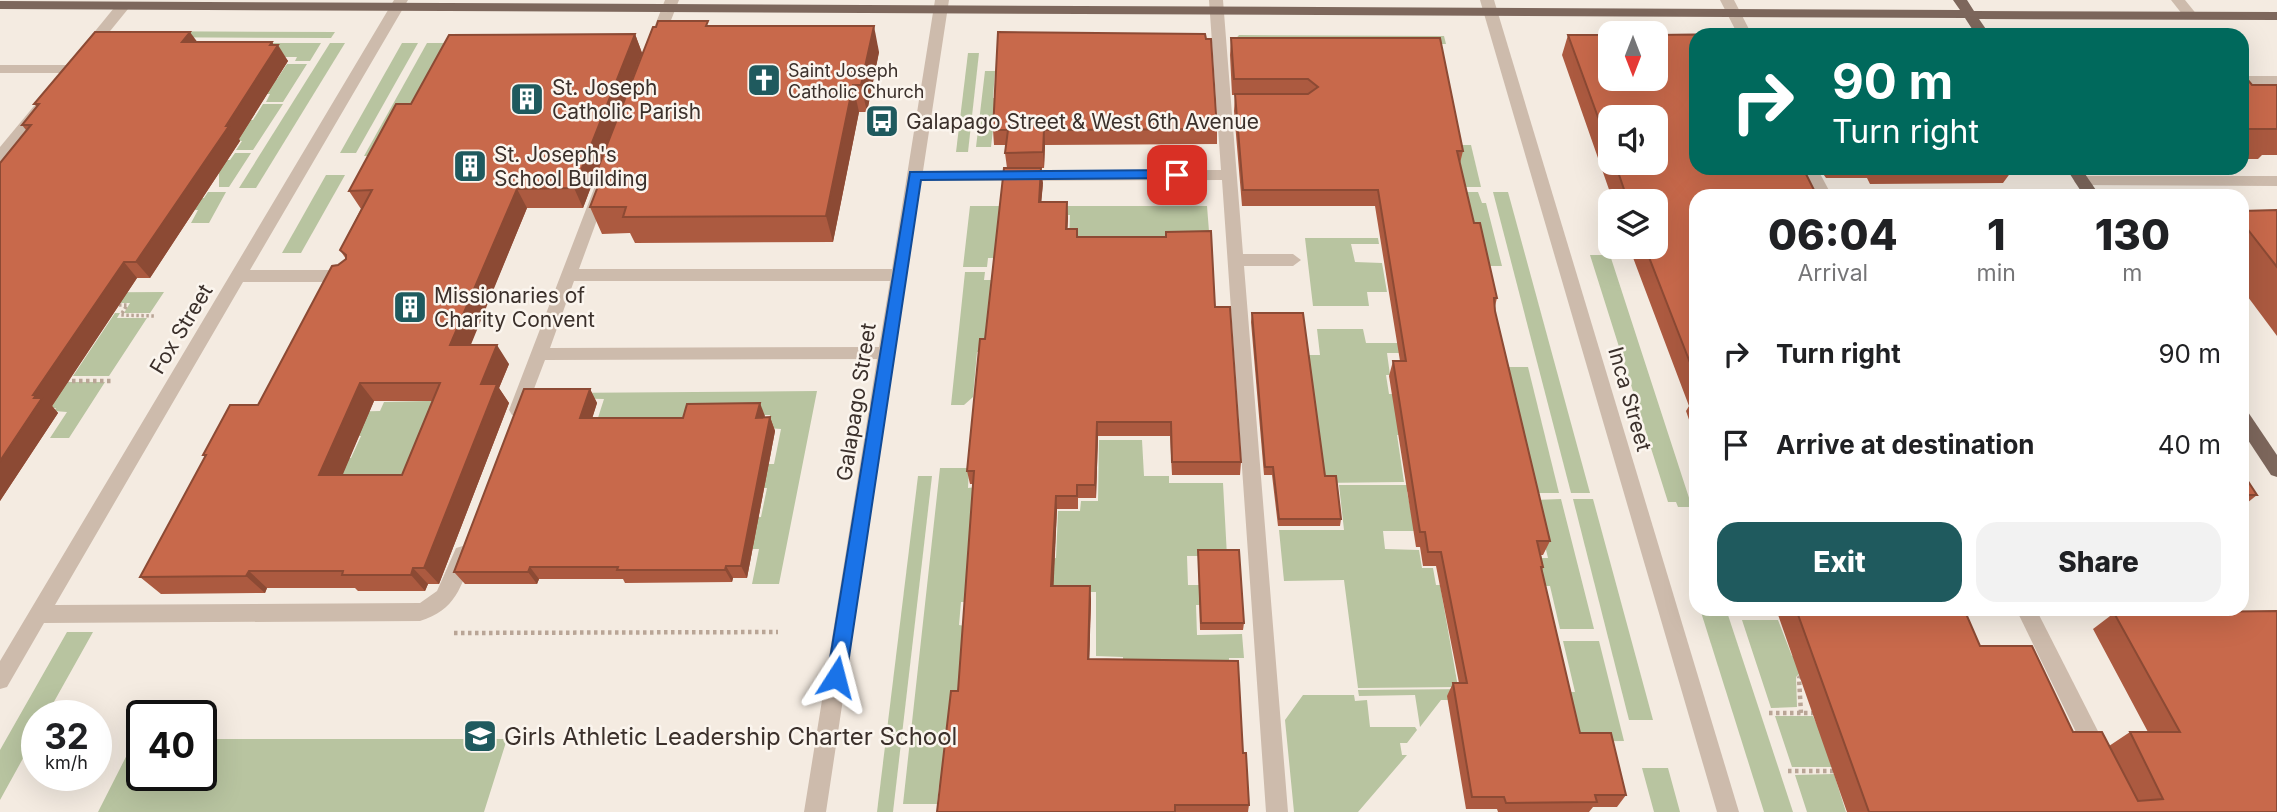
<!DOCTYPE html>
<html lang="en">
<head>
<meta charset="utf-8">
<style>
  body { margin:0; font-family:Inter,sans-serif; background:#f2f2f2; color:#202124; height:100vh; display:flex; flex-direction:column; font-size:26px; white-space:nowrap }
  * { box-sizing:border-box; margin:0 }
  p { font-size:23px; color:#757577 }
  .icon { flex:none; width:38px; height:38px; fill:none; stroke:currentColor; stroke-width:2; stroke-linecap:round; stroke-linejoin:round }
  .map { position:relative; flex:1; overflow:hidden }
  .drawer { position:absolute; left:1689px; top:189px; width:560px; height:427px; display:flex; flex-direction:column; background:#fff; border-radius:21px; box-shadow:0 7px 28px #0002 }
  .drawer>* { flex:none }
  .guide { position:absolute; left:1689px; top:28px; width:560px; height:147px; border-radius:21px; box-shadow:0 7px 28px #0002; background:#00695c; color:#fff; overflow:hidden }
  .needle { width:46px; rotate:180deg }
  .buttons { position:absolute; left:1598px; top:21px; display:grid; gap:14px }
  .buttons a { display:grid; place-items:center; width:70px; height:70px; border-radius:14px; background:#fff; box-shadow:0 7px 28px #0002; font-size:35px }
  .speed { position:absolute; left:21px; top:700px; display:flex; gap:14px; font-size:35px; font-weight:700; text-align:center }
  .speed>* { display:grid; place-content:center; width:91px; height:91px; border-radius:50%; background:#fff; box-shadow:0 7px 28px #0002; line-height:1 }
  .speed small { font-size:18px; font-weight:400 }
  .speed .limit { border:4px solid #111; border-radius:10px; background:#fff; color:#111 }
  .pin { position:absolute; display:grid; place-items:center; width:60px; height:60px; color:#fff; margin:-30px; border-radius:14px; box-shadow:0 4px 10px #0006 }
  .me { position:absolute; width:77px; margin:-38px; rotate:9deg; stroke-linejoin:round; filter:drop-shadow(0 0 5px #0008) }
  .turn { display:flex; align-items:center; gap:24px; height:147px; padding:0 28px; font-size:32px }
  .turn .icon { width:91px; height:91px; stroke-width:2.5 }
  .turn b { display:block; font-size:49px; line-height:60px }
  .eta { display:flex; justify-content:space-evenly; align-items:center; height:119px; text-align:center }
  .eta b { font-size:42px; font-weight:800; line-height:49px }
  .button { display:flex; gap:14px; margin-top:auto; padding:14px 28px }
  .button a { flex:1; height:80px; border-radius:21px; background:#1f5a5e; color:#fff; font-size:28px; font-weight:800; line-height:80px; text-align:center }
  .button a+a { background:#f2f2f2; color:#202124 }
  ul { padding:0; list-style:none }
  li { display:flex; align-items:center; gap:21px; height:91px; padding:0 28px }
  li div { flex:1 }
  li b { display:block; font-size:26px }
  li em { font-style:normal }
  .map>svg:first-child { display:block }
</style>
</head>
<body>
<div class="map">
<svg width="2277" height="812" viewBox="0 0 2277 812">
  <rect width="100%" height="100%" fill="#f4ebe1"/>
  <g fill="#b8c4a0">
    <path d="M118,31L335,32L331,38L113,37Z"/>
    <path d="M1239,35L1444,36L1446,44L1232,43Z"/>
    <path d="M212,43H321L310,61H295L297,57H210Z"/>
    <path d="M330,43H345L256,188H239Z"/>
    <path d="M402,43H418L356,153H340Z"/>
    <path d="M427,43H493L388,156H364Z"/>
    <path d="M968,53H979L968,152H956Z"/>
    <path d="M287,64H307L283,102H266L270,94H258L268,79H277Z"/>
    <path d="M985,71H995L993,98H1160L995,112L991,147H976Z"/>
    <path d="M263,104H283L253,150H236L242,141L231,140L243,120H253Z"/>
    <path d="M1441,145H1471L1481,187H1459Z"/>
    <path d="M235,153H251L229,187H219V160H230Z"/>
    <path d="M326,175H345L301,253H282Z"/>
    <path d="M208,192H226L209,223H191L198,210H183L192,198H204Z"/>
    <path d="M1460,192H1478L1482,203H1486L1502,266H1473Z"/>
    <path d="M1493,192H1508L1590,493H1571Z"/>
    <path d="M970,206H1041L998,258H988L987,267H963Z"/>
    <path d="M1043,206H1207L1210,244L1069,242L1070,215H1043Z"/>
    <path d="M1305,238H1378L1379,244H1351L1355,262L1382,263L1387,292H1367L1369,306H1313Z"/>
    <path d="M1590,255H1610L1692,507H1678L1676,502H1668Z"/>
    <path d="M965,272H985L984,280H991L985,352H977L973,397L964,405H951Z"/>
    <path d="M164,292L150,313H124L130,303H61L0,293Z"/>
    <path d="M115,313H120L117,318H147L109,376H73Z"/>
    <path d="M1317,329H1363L1366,343H1481L1483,353H1387L1390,375H1386L1389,394H1418L1425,434L1397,435L1404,482L1319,483L1307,355H1320Z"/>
    <path d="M1500,367H1528L1559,493H1533Z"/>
    <path d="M46,382H105L69,438H50L67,412L54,411L56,408H0Z"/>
    <path d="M451,387L420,474L332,475L340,459L351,458L361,436H351L296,413L380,411L384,402L427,401Z"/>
    <path d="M817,391L779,584H752L759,549H742L748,518L761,517L767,488H756L761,464H774L781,429L767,428L770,415L692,416L588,449L604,399L555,398L557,393Z"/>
    <path d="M1099,440H1142L1144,476H1169V483H1223L1227,556H1187L1188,585H1203L1204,605H1196L1197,635L1242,634L1244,658H1229V670L1122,732L1123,657L1096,656V592H978L1046,559L1056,558L1058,511H1080L1081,501H1098Z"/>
    <path d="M940,468H969L968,488L976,487L974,602H961L959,625L965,626L964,700H950L947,727L963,728L954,785L939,786L937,804H903Z"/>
    <path d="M918,476H932L893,812H877Z"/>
    <path d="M1339,485H1419L1407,492L1415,531H1383L1385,549L1419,550L1422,568H1433L1436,585H1440L1458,687L1358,688L1344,580L1284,581L1279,530H1344Z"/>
    <path d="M1561,499L1594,629H1560L1550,586H1541L1535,558H1548L1534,500Z"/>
    <path d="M1573,499H1593L1653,720H1629Z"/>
    <path d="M1700,609H1726L1793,812H1764Z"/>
    <path d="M1742,620H1778L1792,656H1833L1808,665L1796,677L1797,707L1771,708Z"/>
    <path d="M67,632H93L46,716H37V733L0,800V750Z"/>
    <path d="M1563,641H1599L1624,741L1555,742L1527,692H1575Z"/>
    <path d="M1471,689L1473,700H1441L1420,727L1415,695L1359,696L1358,690Z"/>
    <path d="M1303,695H1354L1355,701L1367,700L1370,727H1415L1417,730L1407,743H1400L1402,755H1407L1358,812H1294L1285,720Z"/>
    <path d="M1775,716H1813L1817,725L1831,724L1838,767H1792Z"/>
    <path d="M135,739H142V775H201V739H507L484,812H98Z"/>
    <path d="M1642,768H1668L1680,812H1654Z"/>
    <path d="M1834,774L1846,812H1861H1807L1795,775Z"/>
  </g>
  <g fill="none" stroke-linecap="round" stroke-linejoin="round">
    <path stroke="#b9a596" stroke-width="3.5" stroke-dasharray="2.5 2.5" stroke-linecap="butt" d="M114,305H127L121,315L154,316"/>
    <g stroke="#b9a596" stroke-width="4.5" stroke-dasharray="3.5 3.5" stroke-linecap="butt">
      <path d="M65,381H113"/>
      <path d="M454,633L778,632"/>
      <path d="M1769,713H1814"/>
      <path d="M1801,713L1799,678L1804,674"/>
      <path d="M1788,771H1836"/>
    </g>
    <g fill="#cdbbac" fill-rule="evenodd">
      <path d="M394,0H408L250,270H350L358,276L350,282H243L55,605L420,603L437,591L456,548L463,546L470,548L473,554C461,587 456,610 420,621L44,623L7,687L0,689V661Z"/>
      <path d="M665,0H679L662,43L660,46H650L648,43Z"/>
      <path d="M935,0H949L923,171L1221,170L1209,0H1223L1243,254H1293L1301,260L1293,266H1244L1288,812H1266L1222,180L921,181L826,812H804L877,359L545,360L524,415H512L509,410L595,186L600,185L608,190L579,269H892ZM574,281H890L879,347L550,348Z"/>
      <path d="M1480,0H1494L1739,812H1717Z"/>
      <path d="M1720,0H1734L1752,35H1738Z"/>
      <path d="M2171,0H2185L2198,16L2196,19H2186Z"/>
      <path d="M123,2L128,3V9L93,52H83V46L118,3Z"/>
      <path d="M0,65H71L78,69L71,73H0Z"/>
      <rect x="2242" y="76" width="35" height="8"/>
      <path d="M39,104L46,109L44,112L5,160L0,162V147L34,106Z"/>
      <path d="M1803,168H1817L1832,196H1816Z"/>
      <path d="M2082,176H2277V186L2077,185L2074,181L2077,177Z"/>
      <path d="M2016,609H2036L2105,745L2108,752L2105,759L2097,762L2089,759Z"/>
    </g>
    <g fill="#7d675c" fill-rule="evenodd">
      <path d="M1953,0H1967L1974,11L2277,12V20L1979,19L1990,35H1976L1965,18L0,9V1L1960,10Z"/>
      <path d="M2066,168H2081L2100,196H2084Z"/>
      <path d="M2242,410L2248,412L2277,455V477L2271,475L2242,431Z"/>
    </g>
  </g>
  <g fill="#ac5a40" fill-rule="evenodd">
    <path d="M710,26L879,52L867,112H859L833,242L635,243L630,233L602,234L590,207L597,189L593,181L583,208H527L470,345L509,364L499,388L509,403L439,584H428L425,591H358L355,588H267L265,593L161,594L140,577L205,457L203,455L258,405L346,259L340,250L361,209L349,191L411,104L635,34L642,53ZM374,401H432L402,475H342Z"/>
    <path d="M1568,35L1696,168H1811L1807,175L1696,196V440L1686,411L1689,406L1629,247H1656V201H1613L1562,55ZM1610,117L1656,163H1610Z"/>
    <path d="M1231,38L1463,151L1460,163L1474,223L1497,298L1495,306V311L1550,541L1543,555H1541L1543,567L1542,570L1580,733L1626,795L1617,807H1593L1589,812H1498L1497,809H1466L1447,696L1453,683H1459L1436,566H1423L1420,547H1416L1389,376L1393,361H1400L1375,206H1242L1234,111L1235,95H1232L1230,55Z"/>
    <path d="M197,42L274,45L288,61L239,139L240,141L150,278H137L52,406L58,413L0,501L26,130L22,125L37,107L34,104Z"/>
    <path d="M2242,73L2252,85H2277V155H2262L2258,159H2242Z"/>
    <path d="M1217,129V144L1045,145L1044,168H1007L1005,153L1006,145H994L993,130Z"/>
    <path d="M1819,168H2014L2003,183L1870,184L1867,178H1826Z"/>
    <path d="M1043,183L1041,202L1068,217L1067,229L1078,237L1215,307L1241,462L1240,475H1172L1170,436H1098L1096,498H1078V509H1057L1053,586L1091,599L1089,659L1243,753L1249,805L1248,812H937L958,691L973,484H970L967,471L985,339Z"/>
    <path d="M2277,210V336L2242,289V211Z"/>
    <path d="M1252,313L1325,476L1341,519L1340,526H1278L1272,475H1264L1251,322Z"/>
    <path d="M590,389L597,403L592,418L770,417L775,431L747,578H733L732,582L625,583L623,579H539L537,584H465L454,572Z"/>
    <path d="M2242,472L2257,495L2242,507Z"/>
    <path d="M1198,550L1244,623L1243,630H1200Z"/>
    <path d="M1776,609H1964L1980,646L2073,732L2109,746L2130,732H2148L2093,629L2114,613L2277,812H1847Z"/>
  </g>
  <g fill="#8c4a34">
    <path d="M874,26L879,52L867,112L861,85Z"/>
    <path d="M190,32L201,47L182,42Z"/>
    <path d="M635,34L642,53L583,208L574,188Z"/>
    <path d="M272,42L276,48L278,45L288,61L239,139L240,141L150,278L136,262L226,126Z"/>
    <path d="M853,85L859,112L833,242L826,216Z"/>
    <path d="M1044,130L1045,145L1044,168L1043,152Z"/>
    <path d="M1041,168L1043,183L1040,217L1039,202Z"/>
    <path d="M517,189L527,208L463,364L450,345Z"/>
    <path d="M1067,202L1068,217L1067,244L1066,229Z"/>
    <path d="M124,262L137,278L52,406L58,413L0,501V461L34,398L33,395Z"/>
    <path d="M497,345L509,364L499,388L509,403L439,584L424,568L481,384Z"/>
    <path d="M360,383L374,401L335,493L319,475Z"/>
    <path d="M590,389L597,403L588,432L580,418Z"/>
    <path d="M760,403L765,416L761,431L756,418Z"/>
    <path d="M770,417L775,431L747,578L741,566Z"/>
    <path d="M1097,422L1098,436L1096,498L1095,485Z"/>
    <path d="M1056,496L1057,509L1053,599L1051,586Z"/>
    <path d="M726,566L733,578L732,582L725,570Z"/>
    <path d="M530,567L539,579L537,584L528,572Z"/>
    <path d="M413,568L428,584L425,591L411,575Z"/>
    <path d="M249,571L267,588L265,593L246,576Z"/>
    <path d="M1090,586L1091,599L1089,671L1088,659Z"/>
  </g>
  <g fill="#c8694b" stroke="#8c4a34" stroke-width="2" fill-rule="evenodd">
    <path d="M658,21H708L706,26H874L861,85H853L826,216L623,217L626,207H590L600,181H593L653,27H656Z"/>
    <path d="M95,32H190L182,42H272L270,45H278L226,126H229L136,262H124L33,395H36L34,398H42L0,461V163L31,125H22L39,104H34Z"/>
    <path d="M998,32L1205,34L1206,39H1211L1217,129L1044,130L1043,152L1005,153L1008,130H993Z"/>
    <path d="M635,34L574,188L517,189L450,345H497L481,384H497L424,568H413L411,575H342L343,571H249L246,576L140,577L206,455H203L230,405H258L332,266L338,265L346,259V255L340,250L372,190L349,191L396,104H411L449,35ZM360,383H440L402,475H319Z"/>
    <path d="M1737,34L1696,35V168H1803L1817,196H1696V378L1645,247H1656V201H1628L1615,163H1656V117H1610V150L1568,35H1610V79H1656V35Z"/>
    <path d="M1231,38H1440L1463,151H1457L1474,223H1480L1497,298H1494L1495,311L1550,541H1537L1543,567H1541L1580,733H1611L1626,795H1595L1597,802L1506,803L1504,797H1472L1453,683H1467L1441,552H1428L1425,532H1420L1393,361H1406L1378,190H1243L1235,94H1308L1318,87L1308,79H1234Z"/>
    <path d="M2242,73L2252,85H2277V129H2242Z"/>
    <path d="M1004,168H1041L1039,202H1067L1066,229H1077V237H1166V232L1211,231L1215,307H1230L1241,462H1172L1171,422H1097L1095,485H1077V496H1056L1051,586H1090L1088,659L1238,661L1243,753H1246L1249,805H1175V812H937L951,691H958L974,471H967L980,339H985Z"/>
    <path d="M2277,210V267L2242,222V211Z"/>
    <path d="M1252,313H1303L1325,476H1336L1341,519H1279L1273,467H1265Z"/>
    <path d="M524,389H590L580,418H683L687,404L760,403L756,418L770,417L741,566H726L725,570H617L618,567H530L528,572H454Z"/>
    <path d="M2242,472L2257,495H2242Z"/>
    <path d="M1198,550H1239L1244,623H1201Z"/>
    <path d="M1796,609H1964L1980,646H2032L2073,732H2102L2138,801L2163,799L2130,732H2180L2114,613L2277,611V812H1869Z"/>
  </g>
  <path fill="#1a73e8" stroke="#114b97" stroke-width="2" d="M1177,170L1184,175L1182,178L921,180L846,677L843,683L836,685L830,683L827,677L910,172Z"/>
  <defs>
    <g id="church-square" transform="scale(1.75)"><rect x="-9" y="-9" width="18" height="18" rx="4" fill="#1f5a5e" stroke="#fbf5ee"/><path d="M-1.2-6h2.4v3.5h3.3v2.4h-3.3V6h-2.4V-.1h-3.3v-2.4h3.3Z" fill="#fff"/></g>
    <g id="building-square" transform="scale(1.75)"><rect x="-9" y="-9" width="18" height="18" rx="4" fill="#1f5a5e" stroke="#fbf5ee"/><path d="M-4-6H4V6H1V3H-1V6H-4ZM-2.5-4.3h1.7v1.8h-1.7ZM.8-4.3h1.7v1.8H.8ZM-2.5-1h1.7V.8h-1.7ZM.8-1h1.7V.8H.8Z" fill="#fff"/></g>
    <g id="bus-square" transform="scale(1.75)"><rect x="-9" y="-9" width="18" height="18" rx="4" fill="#1f5a5e" stroke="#fbf5ee"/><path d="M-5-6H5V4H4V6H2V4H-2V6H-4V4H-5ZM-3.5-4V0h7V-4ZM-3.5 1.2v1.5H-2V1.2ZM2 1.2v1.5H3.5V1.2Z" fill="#fff"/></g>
    <g id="school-square" transform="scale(1.75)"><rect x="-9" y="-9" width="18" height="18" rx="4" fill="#1f5a5e" stroke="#fbf5ee"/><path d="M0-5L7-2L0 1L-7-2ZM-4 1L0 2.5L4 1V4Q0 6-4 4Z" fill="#fff"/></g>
  </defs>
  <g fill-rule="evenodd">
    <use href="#church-square" x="764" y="80"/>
    <use href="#building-square" x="527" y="99"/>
    <use href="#bus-square" x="882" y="121"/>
    <use href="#building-square" x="470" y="166"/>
    <use href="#building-square" x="410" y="307"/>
    <use href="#school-square" x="480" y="736"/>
  </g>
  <g text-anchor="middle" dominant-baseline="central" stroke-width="5" stroke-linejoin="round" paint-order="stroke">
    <g font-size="18" fill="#3b302b" stroke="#fbf5ee" text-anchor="start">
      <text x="788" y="70">Saint Joseph<tspan x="788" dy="21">Catholic Church</tspan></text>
    </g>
    <g font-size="21" fill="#3b302b" stroke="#fbf5ee" text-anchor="start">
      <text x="552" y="87">St. Joseph<tspan x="552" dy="24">Catholic Parish</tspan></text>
      <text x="906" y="121">Galapago Street &amp; West 6th Avenue</text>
      <text x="494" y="154">St. Joseph's<tspan x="494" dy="24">School Building</tspan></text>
      <text x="434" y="295">Missionaries of<tspan x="434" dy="24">Charity Convent</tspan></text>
    </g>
    <g font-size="21" fill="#3b302b" stroke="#fbf5ee">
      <text transform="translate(181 329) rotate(-59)">Fox Street</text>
      <text transform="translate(1630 399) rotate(74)">Inca Street</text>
      <text transform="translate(856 402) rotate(-81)">Galapago Street</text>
    </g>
    <g font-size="24" fill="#3b302b" stroke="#fbf5ee" text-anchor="start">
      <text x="504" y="736">Girls Athletic Leadership Charter School</text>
    </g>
  </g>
</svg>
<div class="buttons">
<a><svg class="needle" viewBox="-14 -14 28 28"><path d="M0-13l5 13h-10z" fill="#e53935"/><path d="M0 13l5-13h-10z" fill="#757577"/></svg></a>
<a><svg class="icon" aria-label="sound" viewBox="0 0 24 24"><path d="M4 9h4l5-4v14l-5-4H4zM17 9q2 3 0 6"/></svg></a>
<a><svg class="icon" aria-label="layers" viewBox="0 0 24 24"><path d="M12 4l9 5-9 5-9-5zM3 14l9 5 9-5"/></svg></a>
</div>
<div class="speed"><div>32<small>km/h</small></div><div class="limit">40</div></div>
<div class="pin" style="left:1177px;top:175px;background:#d93025"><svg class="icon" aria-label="arrive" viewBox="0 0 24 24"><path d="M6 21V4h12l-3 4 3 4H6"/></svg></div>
<svg class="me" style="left:836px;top:677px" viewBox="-20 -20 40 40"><path d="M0-17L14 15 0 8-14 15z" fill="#1a73e8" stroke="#fff" stroke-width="4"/></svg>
<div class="guide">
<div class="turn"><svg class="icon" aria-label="right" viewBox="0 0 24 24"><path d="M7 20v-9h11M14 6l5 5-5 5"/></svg><div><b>90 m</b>Turn right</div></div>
</div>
<section class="drawer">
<div class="eta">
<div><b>06:04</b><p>Arrival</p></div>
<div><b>1</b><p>min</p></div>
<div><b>130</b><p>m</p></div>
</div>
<ul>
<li><svg class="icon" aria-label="right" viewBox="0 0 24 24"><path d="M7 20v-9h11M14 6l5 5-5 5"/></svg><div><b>Turn right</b></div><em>90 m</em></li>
<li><svg class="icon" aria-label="arrive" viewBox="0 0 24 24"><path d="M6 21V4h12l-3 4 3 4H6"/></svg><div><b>Arrive at destination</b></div><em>40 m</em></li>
</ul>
<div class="button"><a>Exit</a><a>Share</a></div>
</section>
</div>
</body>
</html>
